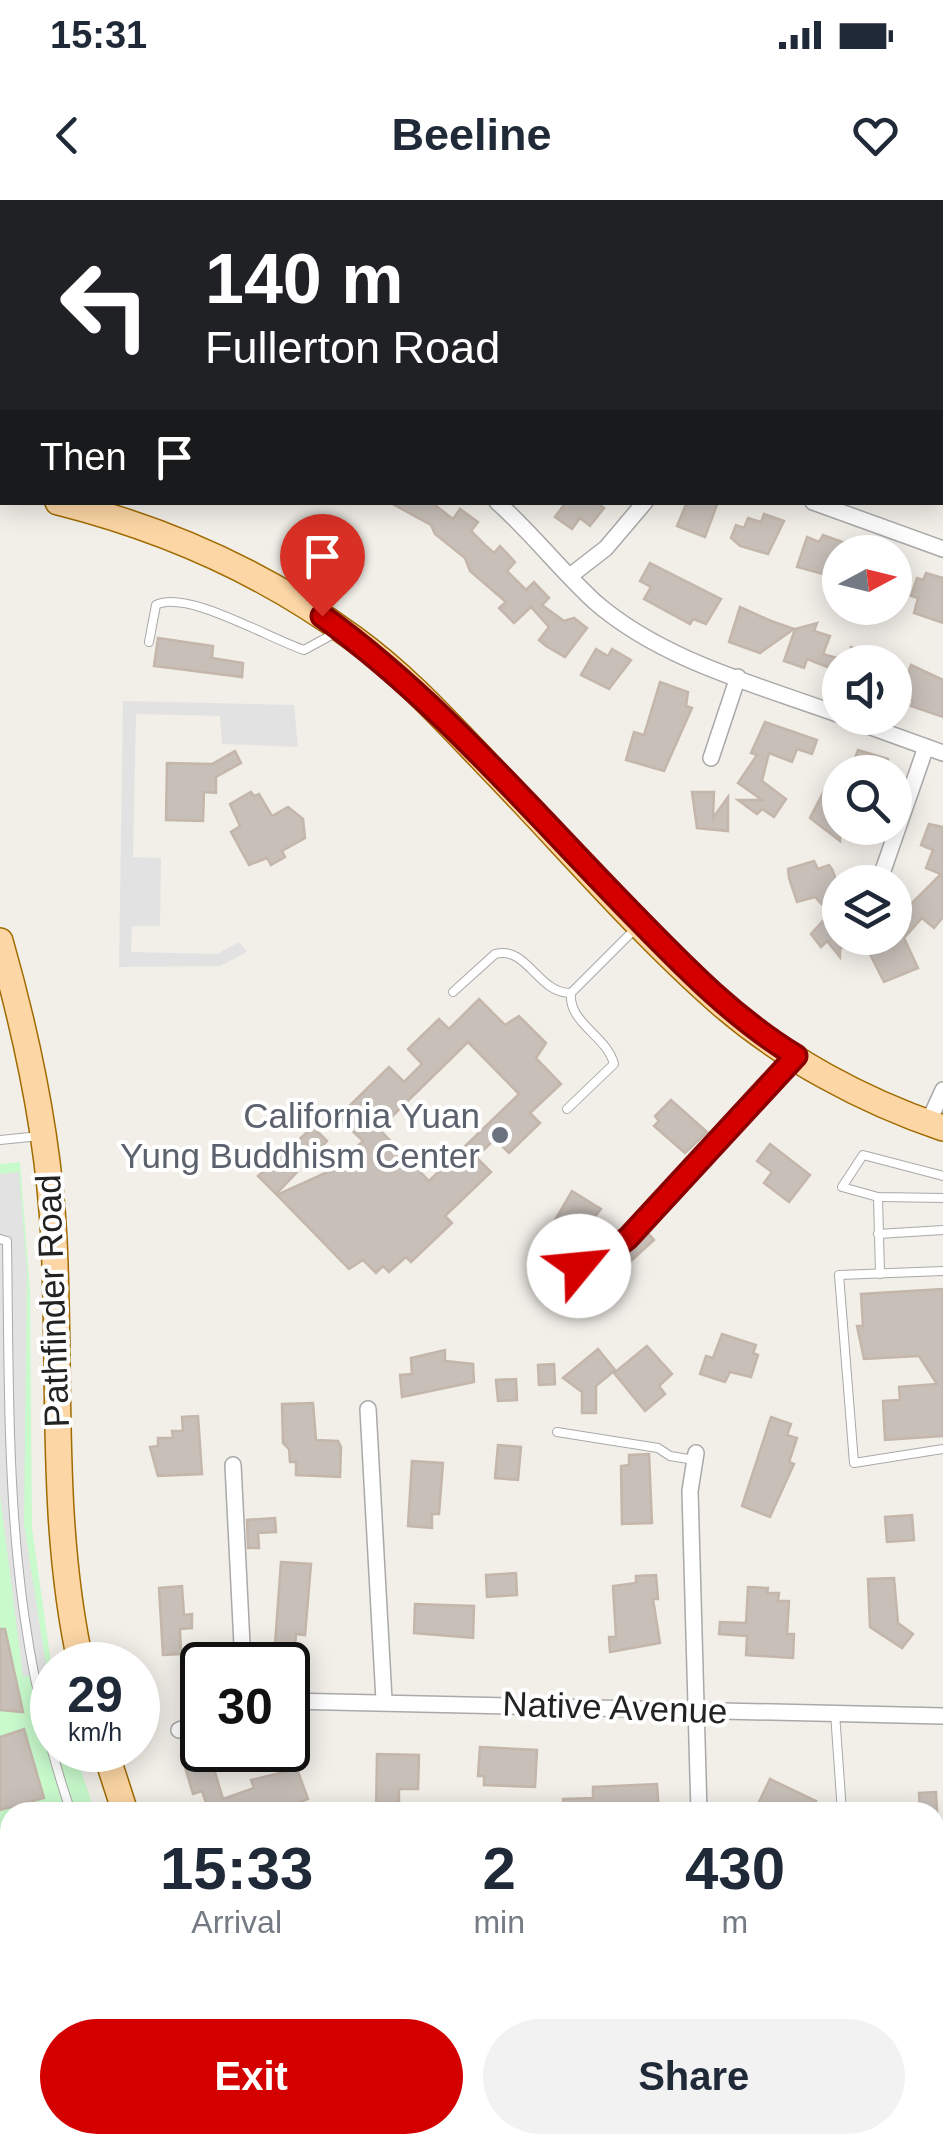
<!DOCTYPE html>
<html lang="en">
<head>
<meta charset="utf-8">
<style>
  body { margin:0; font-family:Helvetica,sans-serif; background:#f2f2f3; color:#1f2937; height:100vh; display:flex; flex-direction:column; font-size:38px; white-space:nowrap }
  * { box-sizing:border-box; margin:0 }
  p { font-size:32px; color:#747a83 }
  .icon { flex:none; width:55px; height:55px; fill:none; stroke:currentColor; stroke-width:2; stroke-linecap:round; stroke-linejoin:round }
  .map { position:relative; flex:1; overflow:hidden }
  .side { position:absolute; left:0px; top:1602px; width:945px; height:352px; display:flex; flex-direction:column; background:#fff; border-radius:30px 30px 0 0; box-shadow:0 5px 25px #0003 }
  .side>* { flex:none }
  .hud { position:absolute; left:0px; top:0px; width:945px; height:305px; box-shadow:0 5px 25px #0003; background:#202124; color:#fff; overflow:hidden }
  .needle { width:65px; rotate:83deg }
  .buttons { position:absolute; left:822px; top:335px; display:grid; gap:20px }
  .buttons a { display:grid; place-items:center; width:90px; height:90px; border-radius:50%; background:#fff; box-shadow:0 5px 25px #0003; font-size:50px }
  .speed { position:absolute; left:30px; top:1442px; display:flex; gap:20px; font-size:50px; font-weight:700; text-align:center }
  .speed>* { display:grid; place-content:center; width:130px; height:130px; border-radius:50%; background:#fff; box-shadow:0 5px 25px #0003; line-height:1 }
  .speed small { font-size:25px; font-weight:400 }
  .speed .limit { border:5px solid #111; border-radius:15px; background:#fff; color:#111 }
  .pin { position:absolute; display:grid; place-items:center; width:85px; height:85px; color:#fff; margin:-102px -42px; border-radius:50% 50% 50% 0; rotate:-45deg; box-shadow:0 0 10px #0007 }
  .pin .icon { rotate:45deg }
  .me { position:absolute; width:110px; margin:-55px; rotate:62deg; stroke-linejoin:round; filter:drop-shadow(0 0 8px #0008) }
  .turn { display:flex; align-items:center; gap:35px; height:210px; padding:0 40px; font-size:45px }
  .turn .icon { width:130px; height:130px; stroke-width:2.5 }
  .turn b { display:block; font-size:70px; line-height:85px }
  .then { display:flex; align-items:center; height:95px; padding:0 40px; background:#0003; gap:20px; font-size:38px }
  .eta { display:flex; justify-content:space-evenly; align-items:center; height:170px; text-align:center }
  .eta b { font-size:60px; font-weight:700; line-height:70px }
  .primary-button { display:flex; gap:20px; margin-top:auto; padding:20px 40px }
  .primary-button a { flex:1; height:115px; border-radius:60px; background:#d40000; color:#fff; font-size:40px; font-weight:700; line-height:115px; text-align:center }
  .primary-button a+a { background:#f2f2f3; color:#1f2937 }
  .status { display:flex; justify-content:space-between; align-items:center; height:70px; padding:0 50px; background:#fff; direction:ltr }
  .status svg { height:28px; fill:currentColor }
  header { display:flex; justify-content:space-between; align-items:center; height:130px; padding:0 40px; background:#fff; font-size:45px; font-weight:700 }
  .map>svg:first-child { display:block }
</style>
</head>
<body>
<div class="status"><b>15:31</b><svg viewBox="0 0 49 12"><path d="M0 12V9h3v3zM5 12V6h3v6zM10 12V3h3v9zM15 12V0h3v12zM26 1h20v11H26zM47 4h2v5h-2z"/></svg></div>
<header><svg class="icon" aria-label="back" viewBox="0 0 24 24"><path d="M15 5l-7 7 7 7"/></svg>Beeline<svg class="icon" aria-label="heart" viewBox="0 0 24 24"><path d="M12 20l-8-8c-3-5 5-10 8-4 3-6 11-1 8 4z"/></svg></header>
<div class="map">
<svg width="943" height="1953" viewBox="0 0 943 1953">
  <rect width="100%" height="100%" fill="#f2efe9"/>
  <path fill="#cdebb0" d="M0,1822L10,1825V1945H103L108,1953H0Z"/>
  <path fill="#c8facc" d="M20,962L30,1090L32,1328L52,1470V1550H74L95,1612H10V1738L0,1718V964Z"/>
  <g fill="#e2e2e2">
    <path d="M123,501L294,505L298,547L222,544L220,516L136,514L133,657L161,658L160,726H132L131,752L217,754L239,742L247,752L220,766L119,767Z"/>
    <path d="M19,972L27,1072L24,1324L47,1471L23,1477L0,1295V974Z"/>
  </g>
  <g fill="#c7bfb8" stroke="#c4b6ab" stroke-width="2.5" fill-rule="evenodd">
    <path d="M389,302H431L453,319L460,309L478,322L471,331L485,345L494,353L500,346L515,362L507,371L526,390L534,382L549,398L542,405L564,421L574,418L587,428L565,457L546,446L539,440L549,427L531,407L514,423L499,408L506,402L470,371L465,358L435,334L431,325Z"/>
    <path d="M566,302H596L604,308L590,326L580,318L572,329L555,317Z"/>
    <path d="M687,302H718L705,337L677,326Z"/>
    <path d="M764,314L784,321L768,354L740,346L731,338L736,325L744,328L748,318L761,322Z"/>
    <path d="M823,335L867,351V352H835L827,375L797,367L807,337L819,342Z"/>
    <path d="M650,363L721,399L706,424L693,419L690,424L644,399L651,387L640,381Z"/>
    <path d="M926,373L943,378V423L914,413L918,398L911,396L917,378L923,380Z"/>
    <path d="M740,407L771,421L794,429L760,453L729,442Z"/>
    <path d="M817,423L814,431L830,436L823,454L840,459V472L807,459L804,468L784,461L795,429Z"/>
    <path d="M158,438L213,446L212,458L243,463L242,477L154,466Z"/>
    <path d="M851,447L891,461V462H846Z"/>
    <path d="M596,449L608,456L612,449L631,460L609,489L581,475Z"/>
    <path d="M911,465L943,480V517L911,506L913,501L901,494Z"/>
    <path d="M660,482L688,492L686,506L692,508L664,571L626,560L634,532L644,535Z"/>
    <path d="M765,522L817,540L812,554L797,549L792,562L769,553L762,581L786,599L774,617L762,609L757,614L738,600H762L738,583L757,555L751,553Z"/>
    <path d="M858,550L888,559L883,572H850Z"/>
    <path d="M235,551L241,563L216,577V593L204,592L203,621L166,620L167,563L212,564Z"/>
    <path d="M825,589L840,598V641L810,618Z"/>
    <path d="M251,592L254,596L259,594L272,616L288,607L303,619L305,638L282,651L285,657L271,665L267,658L249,665L231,632L240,626L230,604Z"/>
    <path d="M692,592H714L713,618L728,597V631L697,628Z"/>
    <path d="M929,624L943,627V717L934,728L922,718L904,738L918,768L884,782L870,754L887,746L882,738H895V724L912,716L905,710L941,674L926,668L933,650L921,645Z"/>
    <path d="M814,661L818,669L829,665L832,669L840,691V738H854L840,749V757L827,741L821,747L811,734L830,713L815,697L797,702L789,678L788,669Z"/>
    <path d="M479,799L505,825L519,816L546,843L536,858L561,884L530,913L540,923L509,953L495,939L476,957L491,972L445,1016L452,1023L411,1062L406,1057L389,1072L383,1066L376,1073L363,1060L349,1069L277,995L332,970L363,941L338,917L389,867L404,882L422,864L408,849L439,819L449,829ZM468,842L519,894L429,981L379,929Z"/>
    <path d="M671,900L707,932L685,953L654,926L659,921L655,916Z"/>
    <path d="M313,927L327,941L276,994L258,976Z"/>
    <path d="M770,944L810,975L789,1002L764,983L772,972L757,961Z"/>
    <path d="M572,991L601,1009L564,1053L543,1041Z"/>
    <path d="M648,1033L654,1040L620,1071L613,1064Z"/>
    <circle cx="545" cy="1077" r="10"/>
    <path d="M943,1089V1236L885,1240L883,1201L900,1200L899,1187L937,1184L919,1156L864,1159L857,1126H863L861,1094Z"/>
    <path d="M722,1134L756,1145L753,1153L758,1155L751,1177L730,1172L725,1182L700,1174L706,1156L713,1158Z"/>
    <path d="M647,1146L672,1174L659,1186L665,1194L645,1211L614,1173Z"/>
    <path d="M598,1149L615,1170L596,1186V1213H582V1192L563,1178Z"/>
    <path d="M445,1150V1161L473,1164L474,1182L402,1197L400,1175L412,1174L411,1158Z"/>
    <path d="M554,1164L555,1184L539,1185L538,1165Z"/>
    <path d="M516,1179L517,1200L498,1201L496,1180Z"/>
    <path d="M313,1203L316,1240L338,1241L341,1247L340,1277L296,1275V1262H290L289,1249L283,1243L282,1204Z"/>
    <path d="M198,1216L202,1274L158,1276L150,1247L158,1246V1238H173L172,1231H183L182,1217Z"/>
    <path d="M771,1217L791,1224L787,1235L797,1238L789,1262L794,1264L770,1317L742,1306Z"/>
    <path d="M498,1245L521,1247L518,1280L495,1278Z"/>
    <path d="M649,1254L652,1323L622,1324L621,1266L629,1265V1255Z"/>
    <path d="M412,1261L443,1263L439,1314H432V1328L408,1326Z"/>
    <path d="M912,1315L914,1340L887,1342L885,1317Z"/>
    <path d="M275,1318L276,1332L258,1333L259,1348H248L247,1320Z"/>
    <path d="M281,1362L311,1364L305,1435L296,1434L294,1460L274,1458Z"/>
    <path d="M516,1373L517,1395L487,1397L486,1375Z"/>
    <path d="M656,1375L658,1399H653L660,1443L610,1452L609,1437H616L613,1386L636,1383V1376Z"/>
    <path d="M894,1378L898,1423L913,1434L902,1448L870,1427L868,1379Z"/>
    <path d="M182,1386L184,1415L192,1414V1428L180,1429L181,1454L163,1455L159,1388Z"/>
    <path d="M748,1387L768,1388L767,1393H779L778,1401H789L787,1434H794L793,1458L746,1455L747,1436L719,1434L720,1422L746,1423Z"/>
    <path d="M415,1404L474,1406L473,1438L414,1433Z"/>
    <path d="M0,1429H5L23,1512L0,1510Z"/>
    <path d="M24,1529L44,1598L0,1610V1537Z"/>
    <path d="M480,1547L537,1550L535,1587L484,1585V1576H478Z"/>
    <path d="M377,1554L419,1555L418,1589H399V1612H376Z"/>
    <path d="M211,1559L223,1599L254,1588L251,1580L297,1569L308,1599L274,1612H209L202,1591L193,1594L185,1567Z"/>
    <path d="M770,1579L816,1601L810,1612H783L759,1602Z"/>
    <path d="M657,1584L659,1612H564L563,1599L593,1598V1587Z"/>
    <path d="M936,1592L937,1612H920L919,1593Z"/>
  </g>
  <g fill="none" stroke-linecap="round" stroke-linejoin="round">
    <g stroke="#a9a9a9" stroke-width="10">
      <g id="lane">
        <path d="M149,442L156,405C186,389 270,439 304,450L337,432"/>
        <path d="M453,792L495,754C527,745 538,794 571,793"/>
        <path d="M567,909L614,864C607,836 568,823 571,793L635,729"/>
        <path d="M0,940L40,936"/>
        <path d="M943,976L863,955L842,987L878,997L943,998"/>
        <path d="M878,997L880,1074"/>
        <path d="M878,1034L943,1030"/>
        <path d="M0,1039L7,1041C10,1242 4,1419 71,1612"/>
        <path d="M943,1071L839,1075L854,1263L943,1249"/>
        <path d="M557,1232L658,1248L670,1256L695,1260"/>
        <path d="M835,1513L842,1612"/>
        <path d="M0,1761L10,1771"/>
        <path d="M709,1945L710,1953"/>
        <path d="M859,1945L861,1953"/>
      </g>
    </g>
    <g stroke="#a9a9a9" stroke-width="18">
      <g id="street">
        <path d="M293,2L294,0"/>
        <path d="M507,2V0"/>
        <path d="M497,302C532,333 561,371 595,402C663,461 758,485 840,515"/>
        <path d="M813,302L943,349"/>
        <path d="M570,376L606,348L645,302"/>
        <path d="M846,518L943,553"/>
        <path d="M711,558L738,477"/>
        <path d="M879,682L926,547"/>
        <path d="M928,923L943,890"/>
        <path d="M579,1066L602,1058L628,1038L796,856"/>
        <path d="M368,1209L384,1500"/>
        <path d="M696,1253L690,1291L699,1612"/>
        <path d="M233,1265L243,1465"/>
        <path d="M288,1501L943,1516"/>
        <path d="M179,1530L202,1522"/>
        <path d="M449,1945L450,1953"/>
      </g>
    </g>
    <g stroke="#a06b00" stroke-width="28">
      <g id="primary">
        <path d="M0,289L2,290"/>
        <path d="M58,302C165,329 265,373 353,438C402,473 444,519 486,563C561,640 639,732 719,802C783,858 863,901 943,928"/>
        <path d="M0,741C28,839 49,939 54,1040C61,1183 50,1325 81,1465"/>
        <path d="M105,1550L125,1612"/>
        <path d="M246,1945L248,1953"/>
      </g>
    </g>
    <use href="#lane" stroke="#fff" stroke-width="8"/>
    <use href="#street" stroke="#fff" stroke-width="15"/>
    <use href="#primary" stroke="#fcd6a4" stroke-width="25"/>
  </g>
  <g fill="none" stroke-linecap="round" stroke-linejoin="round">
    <g stroke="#8a0000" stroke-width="25">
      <path id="route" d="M322,416C437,499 531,610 630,711C682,764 732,817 796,856L628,1038L602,1058L579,1066"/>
    </g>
    <use href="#route" stroke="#d40000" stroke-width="18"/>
  </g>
  <circle fill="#6b7280" stroke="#fff" stroke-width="4" cx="500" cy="935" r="10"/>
  <g text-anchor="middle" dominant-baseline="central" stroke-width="8" stroke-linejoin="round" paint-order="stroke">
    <g font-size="35" fill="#5b616d" stroke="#fff" text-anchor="end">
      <text x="480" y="915">California Yuan<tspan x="480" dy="40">Yung Buddhism Center</tspan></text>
    </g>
    <g font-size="35" fill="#222" stroke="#fff">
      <text transform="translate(52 1101) rotate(-92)">Pathfinder Road</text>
      <text transform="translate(615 1507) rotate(2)">Native Avenue</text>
    </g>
  </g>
</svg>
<div class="buttons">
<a><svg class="needle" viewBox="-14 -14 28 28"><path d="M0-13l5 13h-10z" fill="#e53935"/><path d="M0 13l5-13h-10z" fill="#747a83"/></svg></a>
<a><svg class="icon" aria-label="sound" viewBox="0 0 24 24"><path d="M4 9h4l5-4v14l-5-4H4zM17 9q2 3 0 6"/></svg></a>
<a><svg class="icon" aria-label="search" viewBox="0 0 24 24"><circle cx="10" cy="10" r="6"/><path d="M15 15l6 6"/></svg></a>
<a><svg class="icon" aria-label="layers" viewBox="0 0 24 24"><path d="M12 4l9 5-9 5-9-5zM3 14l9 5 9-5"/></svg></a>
</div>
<div class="speed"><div>29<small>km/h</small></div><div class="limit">30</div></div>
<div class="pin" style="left:322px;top:416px;background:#d93025"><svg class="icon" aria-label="arrive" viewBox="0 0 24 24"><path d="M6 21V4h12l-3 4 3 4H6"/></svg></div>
<svg class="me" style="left:579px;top:1066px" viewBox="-20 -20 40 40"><circle r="19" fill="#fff"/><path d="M0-13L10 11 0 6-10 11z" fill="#d40000"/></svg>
<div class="hud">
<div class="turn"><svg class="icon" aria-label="left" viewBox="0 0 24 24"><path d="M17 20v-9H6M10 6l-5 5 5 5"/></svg><div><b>140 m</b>Fullerton Road</div></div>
<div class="then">Then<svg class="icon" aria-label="arrive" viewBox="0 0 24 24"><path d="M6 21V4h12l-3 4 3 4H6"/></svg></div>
</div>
<section class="side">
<div class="eta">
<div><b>15:33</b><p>Arrival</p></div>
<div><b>2</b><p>min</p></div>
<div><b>430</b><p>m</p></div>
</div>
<div class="primary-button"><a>Exit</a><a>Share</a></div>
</section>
</div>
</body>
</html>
